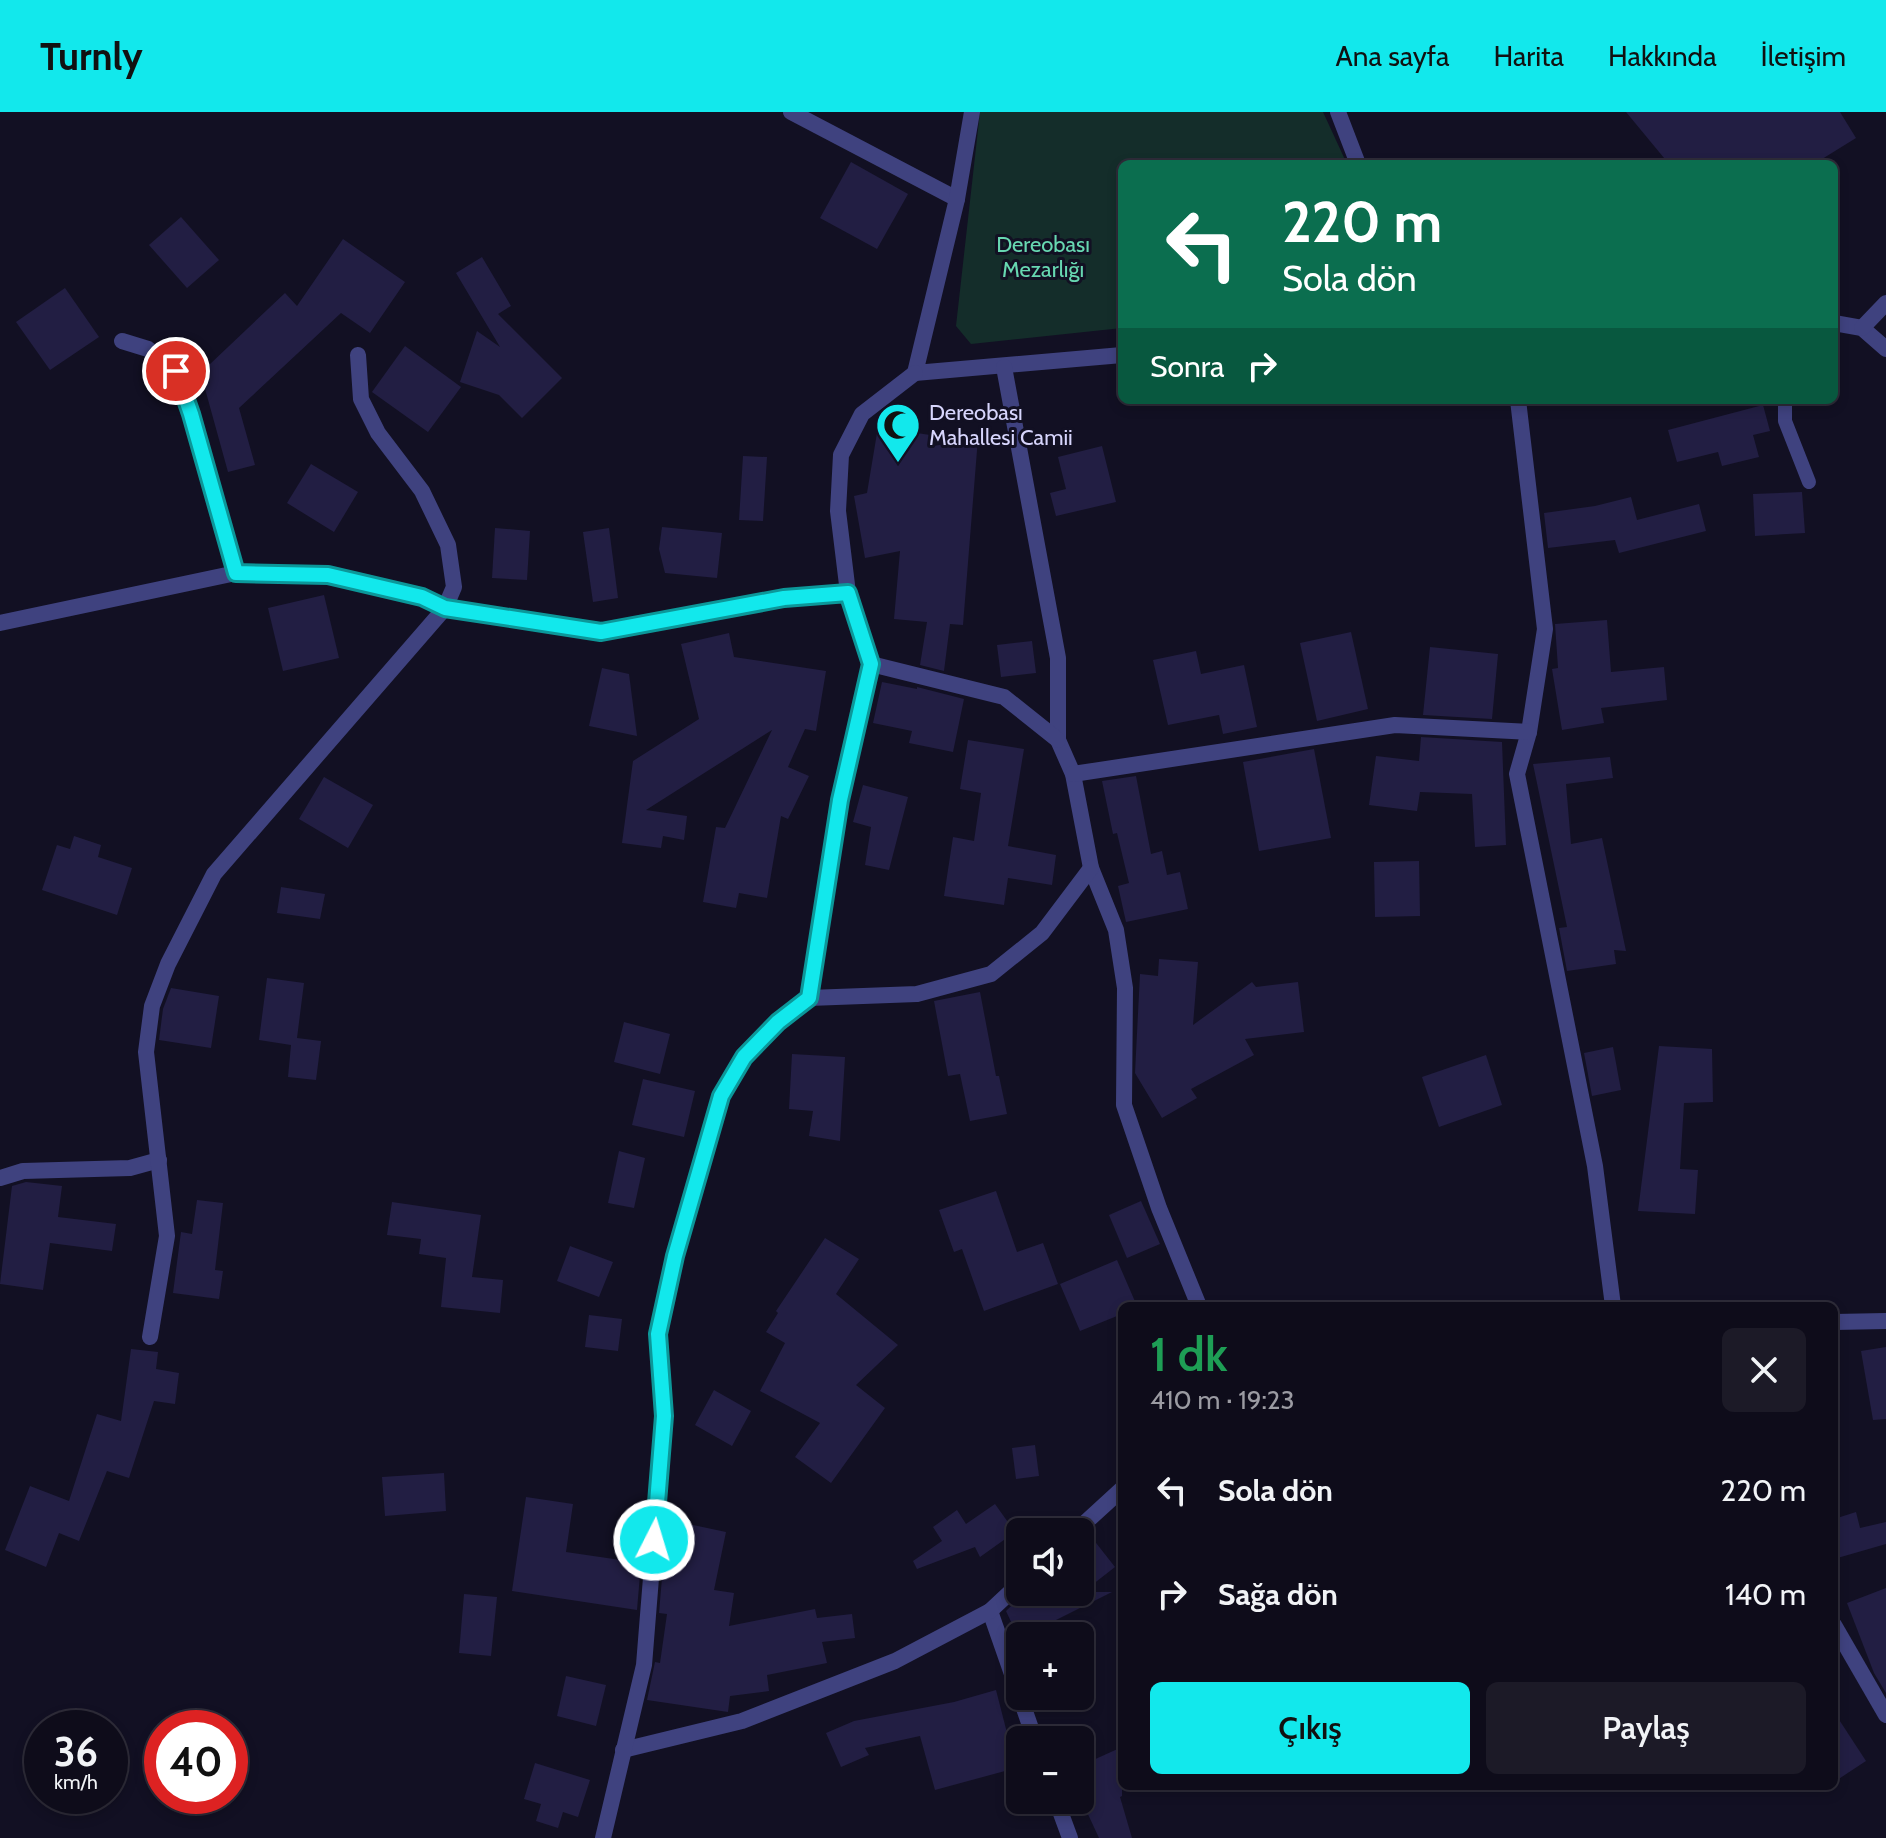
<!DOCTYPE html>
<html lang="tr">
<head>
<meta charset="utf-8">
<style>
  body { margin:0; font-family:Cabin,sans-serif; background:#1c1a27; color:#f1f3f6; height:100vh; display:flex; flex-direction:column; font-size:30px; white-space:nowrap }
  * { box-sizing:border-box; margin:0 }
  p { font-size:26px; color:#9b9ba2 }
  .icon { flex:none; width:44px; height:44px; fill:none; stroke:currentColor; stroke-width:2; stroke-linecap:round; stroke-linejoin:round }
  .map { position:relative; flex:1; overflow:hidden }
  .drawer { position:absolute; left:1118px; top:1190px; width:720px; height:488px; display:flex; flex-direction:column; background:#0e0c1a; border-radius:12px; box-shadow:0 4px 12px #0003,0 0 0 2px #2e2c39 }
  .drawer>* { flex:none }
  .guide { position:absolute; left:1118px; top:48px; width:720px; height:244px; border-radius:12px; box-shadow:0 4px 12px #0003,0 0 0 2px #2e2c39; background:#0b6e4f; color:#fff; overflow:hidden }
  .tools { position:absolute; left:1006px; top:1406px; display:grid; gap:16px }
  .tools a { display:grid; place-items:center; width:88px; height:88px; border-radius:12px; background:#0e0c1a; box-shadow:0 4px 12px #0003,0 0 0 2px #2e2c39; font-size:40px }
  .speed { position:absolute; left:24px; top:1598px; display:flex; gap:16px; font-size:40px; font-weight:700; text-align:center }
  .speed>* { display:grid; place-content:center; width:104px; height:104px; border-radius:50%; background:#0e0c1a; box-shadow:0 4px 12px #0003,0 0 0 2px #2e2c39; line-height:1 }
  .speed small { font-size:20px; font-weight:400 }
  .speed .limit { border:12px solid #d22; background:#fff; color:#111 }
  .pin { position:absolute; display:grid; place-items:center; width:68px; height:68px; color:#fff; margin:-34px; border:4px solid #fff; border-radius:50%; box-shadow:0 2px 8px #0007 }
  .me { position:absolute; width:88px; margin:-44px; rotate:5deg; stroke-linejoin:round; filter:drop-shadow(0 0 6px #0008) }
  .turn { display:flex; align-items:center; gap:28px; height:168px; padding:0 32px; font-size:36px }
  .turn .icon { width:104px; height:104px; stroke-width:2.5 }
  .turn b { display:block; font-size:56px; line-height:68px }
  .then { display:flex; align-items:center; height:76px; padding:0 32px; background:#0003; gap:16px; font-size:30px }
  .round { display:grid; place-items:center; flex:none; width:84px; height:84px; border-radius:12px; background:#1c1a27 }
  .headline { display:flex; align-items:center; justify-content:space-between; height:136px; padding:0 32px }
  h1 { font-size:48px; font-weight:600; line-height:60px; color:#1e9e55 }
  .button { display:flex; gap:16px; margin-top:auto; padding:16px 32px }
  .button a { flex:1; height:92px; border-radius:12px; background:#12e8ec; color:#111; font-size:32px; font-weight:600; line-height:92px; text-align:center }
  .button a+a { background:#1c1a27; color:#f1f3f6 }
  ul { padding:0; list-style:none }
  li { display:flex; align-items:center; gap:24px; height:104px; padding:0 32px }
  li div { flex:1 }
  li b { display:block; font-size:30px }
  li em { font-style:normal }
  header { display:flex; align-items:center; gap:48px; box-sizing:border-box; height:112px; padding:0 40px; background:#12e8ec; color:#111 }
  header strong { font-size:38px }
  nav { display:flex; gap:44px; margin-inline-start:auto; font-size:28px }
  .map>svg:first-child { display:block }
</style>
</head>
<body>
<header>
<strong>Turnly</strong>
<nav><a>Ana sayfa</a><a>Harita</a><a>Hakkında</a><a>İletişim</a></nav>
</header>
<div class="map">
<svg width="1886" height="1726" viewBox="0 0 1886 1726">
  <rect width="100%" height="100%" fill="#121023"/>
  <path fill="#142d2a" d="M980,0H1323L1347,52H1122V216L971,232L956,214Z"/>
  <g fill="#221e43">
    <path d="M1626,0H1840L1856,26L1814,52H1669Z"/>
    <path d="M851,50L908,82L877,137L820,106Z"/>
    <path d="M181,105L219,148L187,176L149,133Z"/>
    <path d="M343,127L405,170L370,221L341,201L239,296L255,353L228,360L199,255L209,253L285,181L297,194Z"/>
    <path d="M482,145L511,194L498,202L562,266L522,306L499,283L460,270L477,219L500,235L456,161Z"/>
    <path d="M65,176L99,225L50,258L16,210Z"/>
    <path d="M405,234L461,275L428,320L372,280Z"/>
    <path d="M1763,293L1770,319L1753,323L1759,345L1722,354L1718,340L1677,350L1668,318Z"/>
    <path d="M878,315L930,323L928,335L978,326L963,513L950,512L944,559L920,553L927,510L894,507L900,439L865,446L854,384L867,381Z"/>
    <path d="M1102,334L1116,390L1056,404L1050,381L1066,377L1058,345Z"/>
    <path d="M743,344L767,345L763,409L739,408Z"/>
    <path d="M311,352L358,380L334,420L287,391Z"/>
    <path d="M1802,380L1805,421L1755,424L1753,382Z"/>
    <path d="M1631,385L1637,408L1699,392L1706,419L1619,441L1615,428L1548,436L1544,401L1595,394Z"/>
    <path d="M662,415L722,421L717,466L665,461L659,437Z"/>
    <path d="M495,416L530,419L527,468L492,466Z"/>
    <path d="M609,416L618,486L593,490L583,420Z"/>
    <path d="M324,483L339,546L283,559L268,496Z"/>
    <path d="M1607,508L1611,560L1664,555L1667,588L1601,596L1604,611L1562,618L1552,557L1558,556L1555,512Z"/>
    <path d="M1351,520L1368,597L1317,609L1300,531Z"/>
    <path d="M729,521L734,545L826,559L816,619L805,617L788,655L809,664L788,707L781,704L767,786L739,781L736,796L703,790L716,715L725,716L772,618L646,698L687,704L684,728L663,724L661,736L622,731L633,649L699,607L681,532Z"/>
    <path d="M1032,529L1036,561L1001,565L997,533Z"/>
    <path d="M1430,535L1498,542L1492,607L1423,603Z"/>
    <path d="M1196,539L1201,562L1244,553L1257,615L1223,622L1219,603L1168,613L1153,548Z"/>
    <path d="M602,556L629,562L637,624L589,614Z"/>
    <path d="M882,570L917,577V575L964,587L953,640L909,631L912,619L873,611Z"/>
    <path d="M1421,625L1502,630L1506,733L1475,735L1472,682L1420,680L1417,699L1369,693L1376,644L1419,649Z"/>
    <path d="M968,628L1024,637L1008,734L1056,743L1052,773L1008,766L1004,793L944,784L953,725L974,729L981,681L960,677Z"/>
    <path d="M1314,637L1331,726L1259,739L1243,650Z"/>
    <path d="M1610,645L1613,666L1566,672L1571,732L1602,726L1626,839L1614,838L1616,852L1567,859L1559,816L1567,815L1533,652Z"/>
    <path d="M1136,664L1151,742L1162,739L1167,763L1180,760L1188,797L1126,810L1118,774L1129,771L1117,721L1113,722L1102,669Z"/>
    <path d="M324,665L373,693L348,736L299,707Z"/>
    <path d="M863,673L908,685L889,758L865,753L871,715L853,710Z"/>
    <path d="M74,724L101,733L98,745L132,756L117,803L42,778L57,733L70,737Z"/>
    <path d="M1419,749L1420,804L1375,805L1374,750Z"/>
    <path d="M281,775L325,782L320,807L277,801Z"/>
    <path d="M1159,847L1198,850L1193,913L1252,870L1256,875L1298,870L1304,920L1245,927L1254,943L1191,977L1197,986L1162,1006L1135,961L1140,862L1158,864Z"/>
    <path d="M267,866L304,871L297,926L321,929L316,968L288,965L291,933L259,928Z"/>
    <path d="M171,876L219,884L211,936L159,928L163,897Z"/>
    <path d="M980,880L996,964H999L1007,1002L970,1009L960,962L948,964L934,889Z"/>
    <path d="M624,910L670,922L660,962L614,950Z"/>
    <path d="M1659,934L1712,937L1713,990L1684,991L1680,1057L1698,1058L1695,1102L1638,1099Z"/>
    <path d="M1613,935L1621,978L1592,984L1584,941Z"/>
    <path d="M792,942L845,945L840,1029L809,1024L813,999L789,997Z"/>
    <path d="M1486,943L1502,993L1439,1015L1422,965Z"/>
    <path d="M643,967L695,979L684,1025L632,1013Z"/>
    <path d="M619,1039L645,1046L634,1096L608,1091Z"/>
    <path d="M26,1070L62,1074L58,1105L116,1112L112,1139L50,1131L43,1178L0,1172L12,1074Z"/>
    <path d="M996,1079L1017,1140L1043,1131L1058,1172L984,1199L962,1137L954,1140L939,1098Z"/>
    <path d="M197,1088L223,1091L215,1158L223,1159L219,1187L173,1181L181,1120L192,1122Z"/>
    <path d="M1141,1089L1160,1132L1127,1146L1109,1103Z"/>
    <path d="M392,1090L481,1103L472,1165L503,1168L500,1201L441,1195L446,1146L419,1142L421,1127L387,1123Z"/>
    <path d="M825,1126L859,1147L836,1182L898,1233L856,1273L885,1296L831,1371L795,1345L820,1311L760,1279L785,1231L766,1220L778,1201L776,1199Z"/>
    <path d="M570,1134L613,1150L599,1185L557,1169Z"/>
    <path d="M1117,1148L1137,1194H1122V1202L1080,1219L1060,1172Z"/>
    <path d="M589,1203L622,1207L618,1239L585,1235Z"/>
    <path d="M1886,1235V1307L1873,1308L1861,1239Z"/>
    <path d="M131,1237L158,1240L156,1257L179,1261L175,1292L154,1289L129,1366L107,1359L79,1429L59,1421L46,1455L5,1438L30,1374L69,1389L97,1302L121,1309Z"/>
    <path d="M714,1278L751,1299L732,1334L695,1313Z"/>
    <path d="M1035,1333L1039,1364L1016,1367L1012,1336Z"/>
    <path d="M444,1361L446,1399L385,1404L382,1365Z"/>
    <path d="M526,1385L573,1392L566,1440L641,1451L637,1498L512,1479Z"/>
    <path d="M995,1392L1015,1420L980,1445L975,1435L917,1457L913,1449L942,1429L933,1415L957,1398L966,1412Z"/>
    <path d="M1856,1400L1860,1416L1886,1410V1432L1834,1447V1407Z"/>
    <path d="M679,1410L726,1420L714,1478L734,1481L729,1514L815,1497L817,1506L852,1502L855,1526L822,1530L827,1551L767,1563L769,1579L730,1584L728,1600L647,1588L655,1550L660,1551L667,1502L659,1501L663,1454L670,1455Z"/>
    <path d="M1089,1422L1115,1455L1083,1480H1112L1052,1510L1054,1515L1036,1524H1020V1529L1006,1499L1013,1492L1040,1480H1080V1430Z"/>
    <path d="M1886,1476V1581L1874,1561L1847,1491Z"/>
    <path d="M464,1482L497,1485L491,1544L459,1541Z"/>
    <path d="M566,1564L606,1573L596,1614L557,1604Z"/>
    <path d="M996,1578L1016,1656L935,1678L920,1624L865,1636L869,1643L841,1655L826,1621L854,1609L954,1590Z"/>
    <path d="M1834,1600L1866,1649L1834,1670Z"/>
    <path d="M1122,1635V1684L1120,1685L1132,1726H1099L1080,1685V1654Z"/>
    <path d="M535,1651L590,1668L578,1705L563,1700L558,1716L536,1709L541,1692L524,1687Z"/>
  </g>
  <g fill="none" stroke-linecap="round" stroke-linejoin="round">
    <path stroke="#3f427f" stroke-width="14" d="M1785,288V309L1809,370"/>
    <g stroke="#3f427f" stroke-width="16">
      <path d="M791,0L957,87"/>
      <path d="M972,0L957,87L915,261L1122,243"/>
      <path d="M1338,0L1358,52"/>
      <path d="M1834,211L1862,216L1886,237"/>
      <path d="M1862,216L1886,191"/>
      <path d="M122,229L148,237L176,259L191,302L236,461"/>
      <path d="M1004,255L1058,546V628L1073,662L1091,756L1116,818L1125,876L1124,993L1159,1096L1199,1194"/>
      <path d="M1518,288L1545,517L1529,620L1517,662L1595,1054L1613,1194"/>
      <path d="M0,511L236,461L328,463L422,485L445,496L601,520L784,486L848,481"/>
      <path d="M871,552L1004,585L1058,628"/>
      <path d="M1073,662L1395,613L1529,620"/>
      <path d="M809,886L917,882L991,862L1042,821L1091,756"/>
      <path d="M0,1066L23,1059L130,1056L159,1048"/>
      <path d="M1834,1210L1886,1209"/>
      <path d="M150,1225L167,1124L146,940L152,894L168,852L214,762L445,496L454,475L448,433L422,379L378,321L361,287L358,243"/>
      <path d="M1075,1420L1122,1377"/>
      <path d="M990,1499L1035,1628"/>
      <path d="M1834,1513L1886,1603"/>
      <path d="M623,1638L742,1609L895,1549L990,1499L1020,1471"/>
      <path d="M1056,1688L1070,1726"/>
    </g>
    <path stroke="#3f427f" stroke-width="16" d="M603,1726L644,1553L664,1304L658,1222L675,1144L721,984L744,945L778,910L809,886L840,688L871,552L848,481L838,399L841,343L862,302L915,261"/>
  </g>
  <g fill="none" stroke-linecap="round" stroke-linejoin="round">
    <g stroke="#0c9799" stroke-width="20">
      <path id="route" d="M176,259L191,302L236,461L328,463L422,485L445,496L601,520L784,486L848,481L871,552L840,688L809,886L778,910L744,945L721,984L675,1144L658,1222L664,1304L654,1428"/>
    </g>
    <use href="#route" stroke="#12e8ec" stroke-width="14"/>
  </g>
  <defs>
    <g id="mosque-pin" transform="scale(2.3)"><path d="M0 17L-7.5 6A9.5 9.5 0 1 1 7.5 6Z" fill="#12e8ec" stroke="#121023"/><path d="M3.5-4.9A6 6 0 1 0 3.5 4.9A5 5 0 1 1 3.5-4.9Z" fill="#111"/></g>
  </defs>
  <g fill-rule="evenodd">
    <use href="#mosque-pin" x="898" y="313"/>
  </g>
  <g text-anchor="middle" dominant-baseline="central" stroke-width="6" stroke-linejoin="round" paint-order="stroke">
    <g font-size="22" fill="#67d7b1" stroke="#121023">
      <text x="1043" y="132">Dereobası<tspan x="1043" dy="25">Mezarlığı</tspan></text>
    </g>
    <g font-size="22" fill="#d7d5fc" stroke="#121023" text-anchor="start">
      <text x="929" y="300">Dereobası<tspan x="929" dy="25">Mahallesi Camii</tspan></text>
    </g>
  </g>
</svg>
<div class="tools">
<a><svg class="icon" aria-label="sound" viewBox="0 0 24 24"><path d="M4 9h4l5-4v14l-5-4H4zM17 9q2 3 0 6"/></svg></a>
<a>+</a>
<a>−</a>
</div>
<div class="speed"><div>36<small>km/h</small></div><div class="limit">40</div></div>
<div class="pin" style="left:176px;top:259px;background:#d93025"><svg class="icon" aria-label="arrive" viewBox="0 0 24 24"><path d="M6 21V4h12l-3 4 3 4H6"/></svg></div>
<svg class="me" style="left:654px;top:1428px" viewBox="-20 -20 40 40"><circle r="17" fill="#12e8ec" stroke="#fff" stroke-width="3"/><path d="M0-11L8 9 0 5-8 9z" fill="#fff"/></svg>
<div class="guide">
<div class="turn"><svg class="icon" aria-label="left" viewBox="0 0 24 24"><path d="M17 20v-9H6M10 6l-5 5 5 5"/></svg><div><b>220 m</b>Sola dön</div></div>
<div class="then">Sonra<svg class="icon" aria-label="right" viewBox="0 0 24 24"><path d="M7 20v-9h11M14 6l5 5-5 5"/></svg></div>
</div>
<section class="drawer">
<div class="headline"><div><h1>1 dk</h1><p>410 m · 19:23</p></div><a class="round"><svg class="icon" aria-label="close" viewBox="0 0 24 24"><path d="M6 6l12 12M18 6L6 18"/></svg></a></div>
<ul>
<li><svg class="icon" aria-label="left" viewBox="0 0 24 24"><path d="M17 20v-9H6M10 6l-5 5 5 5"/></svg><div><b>Sola dön</b></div><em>220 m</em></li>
<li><svg class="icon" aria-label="right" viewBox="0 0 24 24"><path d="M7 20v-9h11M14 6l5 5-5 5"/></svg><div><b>Sağa dön</b></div><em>140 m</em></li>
</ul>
<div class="button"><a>Çıkış</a><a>Paylaş</a></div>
</section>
</div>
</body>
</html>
